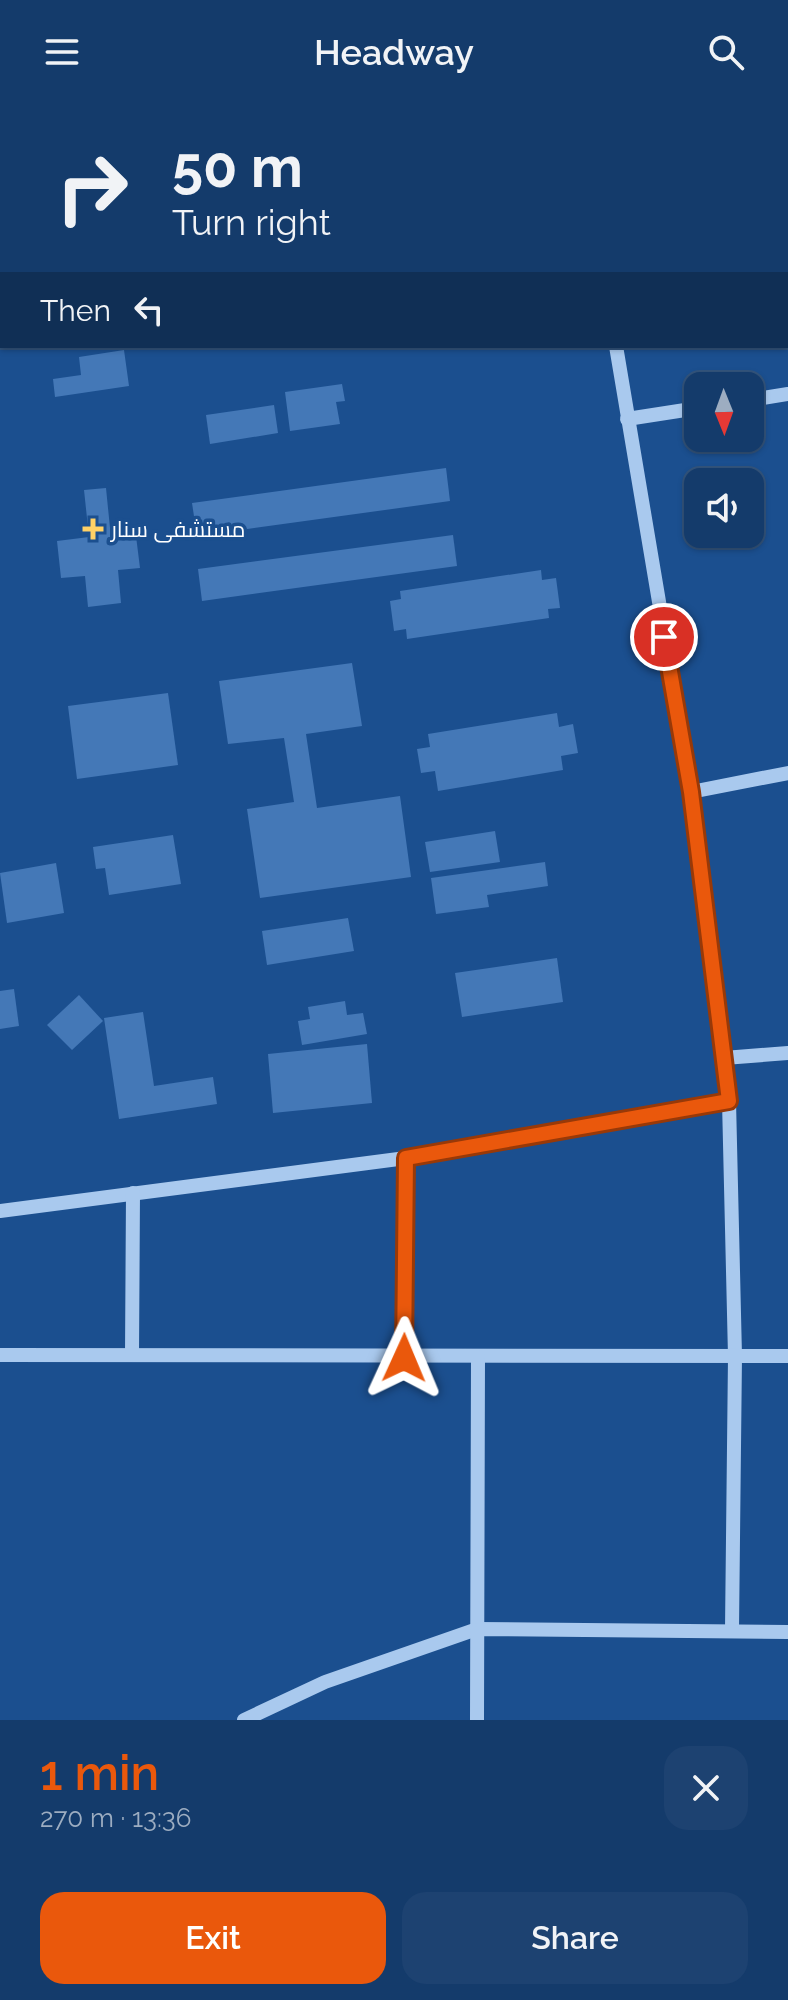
<!DOCTYPE html>
<html lang="en">
<head>
<meta charset="utf-8">
<style>
  body { margin:0; font-family:Raleway,Cairo,sans-serif; background:#1d4271; color:#f1f3f6; height:100vh; display:flex; flex-direction:column; font-size:30px; white-space:nowrap }
  * { box-sizing:border-box; margin:0 }
  p { font-size:26px; color:#9dadc1 }
  .icon { flex:none; width:44px; height:44px; fill:none; stroke:currentColor; stroke-width:2; stroke-linecap:round; stroke-linejoin:round }
  .map { position:relative; height:1616px; overflow:hidden }
  .details { display:flex; flex-direction:column; background:#143b6b; flex:1 }
  .details>* { flex:none }
  .guide { position:absolute; left:0px; top:0px; width:788px; height:244px; box-shadow:0 2px 6px #0004,0 0 0 2px #33557e; background:#143b6b; color:#f1f3f6; overflow:hidden }
  .needle { width:52px; rotate:179deg }
  .buttons { position:absolute; left:684px; top:268px; display:grid; gap:16px }
  .buttons a { display:grid; place-items:center; width:80px; height:80px; border-radius:16px; background:#143b6b; box-shadow:0 2px 6px #0004,0 0 0 2px #33557e; font-size:40px }
  .pin { position:absolute; display:grid; place-items:center; width:68px; height:68px; color:#fff; margin:-34px; border:4px solid #fff; border-radius:50%; box-shadow:0 2px 8px #0007 }
  .me { position:absolute; width:88px; margin:-44px; rotate:1deg; stroke-linejoin:round; filter:drop-shadow(0 0 6px #0008) }
  .turn { display:flex; align-items:center; gap:28px; height:168px; padding:0 40px; font-size:36px }
  .turn .icon { width:104px; height:104px; stroke-width:2.5 }
  .turn b { display:block; font-size:56px; line-height:68px }
  .then { display:flex; align-items:center; height:76px; padding:0 40px; background:#0003; gap:16px; font-size:30px }
  .round { display:grid; place-items:center; flex:none; width:84px; height:84px; border-radius:24px; background:#1d4271 }
  .overview { display:flex; align-items:center; justify-content:space-between; height:136px; padding:0 40px }
  h1 { font-size:48px; font-weight:600; line-height:60px; color:#ea580c }
  .button { display:flex; gap:16px; margin-top:auto; padding:16px 40px }
  .button a { flex:1; height:92px; border-radius:24px; background:#ea580c; color:#fff; font-size:32px; font-weight:600; line-height:92px; text-align:center }
  .button a+a { background:#1d4271; color:#f1f3f6 }
  header { display:flex; justify-content:space-between; align-items:center; height:104px; padding:0 40px; background:#143b6b; font-size:36px; font-weight:600 }
  .map>svg:first-child { display:block }
</style>
</head>
<body>
<header><svg class="icon" aria-label="menu" viewBox="0 0 24 24"><path d="M4 6h16M4 12h16M4 18h16"/></svg>Headway<svg class="icon" aria-label="search" viewBox="0 0 24 24"><circle cx="10" cy="10" r="6"/><path d="M15 15l6 6"/></svg></header>
<div class="map">
<svg width="788" height="1616" viewBox="0 0 788 1616">
  <rect width="100%" height="100%" fill="#1b4f8f"/>
  <g fill="#4478b7">
    <path d="M124,246L129,282L55,293L53,275L81,271L79,253Z"/>
    <path d="M342,280L345,297L336,298L340,320L290,327L285,288Z"/>
    <path d="M274,301L278,329L210,340L206,311Z"/>
    <path d="M446,364L450,397L197,432L192,399Z"/>
    <path d="M106,384L111,434L136,432L140,464L118,466L121,499L88,503L85,472L61,474L57,437L89,433L84,386Z"/>
    <path d="M453,431L457,462L202,497L198,465Z"/>
    <path d="M541,466L542,476L556,474L560,504L548,505L549,514L407,535L406,525L394,527L390,497L401,495L400,487Z"/>
    <path d="M352,559L362,622L306,630L317,704L400,692L411,773L260,794L247,705L294,698L284,634L228,640L219,577Z"/>
    <path d="M168,589L178,661L77,675L68,602Z"/>
    <path d="M557,609L559,623L573,620L578,649L561,652L563,666L438,687L435,667L421,669L417,645L430,643L428,630Z"/>
    <path d="M495,727L500,758L430,768L425,738Z"/>
    <path d="M173,731L181,780L109,791L105,764L96,765L93,743Z"/>
    <path d="M545,758L548,782L487,791L489,803L436,810L431,774Z"/>
    <path d="M56,759L64,809L7,819L0,769Z"/>
    <path d="M348,814L354,847L267,861L262,827Z"/>
    <path d="M557,854L563,898L462,913L455,869Z"/>
    <path d="M14,885L19,922L0,925V887Z"/>
    <path d="M79,891L103,917L72,946L47,921Z"/>
    <path d="M345,897L347,911L363,909L367,930L302,941L298,917L310,915L308,903Z"/>
    <path d="M143,908L154,982L213,973L217,1000L119,1015L104,914Z"/>
    <path d="M367,940L372,999L273,1009L268,950Z"/>
  </g>
  <g fill="none" stroke-linecap="round" stroke-linejoin="round">
    <g stroke="#a9c9ee" stroke-width="14">
      <path d="M581,0L582,2"/>
      <path d="M616,242L691,688L729,997L735,1252L732,1525"/>
      <path d="M750,296L788,290"/>
      <path d="M627,315L698,304"/>
      <path d="M691,688L788,669"/>
      <path d="M724,954L788,949"/>
      <path d="M0,1107L406,1054L729,997"/>
      <path d="M0,1251L788,1252"/>
      <path d="M132,1251L133,1089"/>
      <path d="M404,1254L406,1054"/>
      <path d="M244,1616L325,1578L477,1525L788,1528"/>
      <path d="M477,1616L478,1253"/>
    </g>
  </g>
  <g fill="none" stroke-linecap="round" stroke-linejoin="round">
    <g stroke="#983908" stroke-width="20">
      <path id="route" d="M404,1254L406,1054L729,997L691,688L664,533"/>
    </g>
    <use href="#route" stroke="#ea580c" stroke-width="14"/>
  </g>
  <path fill="#ffd166" stroke="#1b4f8f" stroke-width="3" d="M89 413h8v8h8v8h-8v8h-8v-8h-8v-8h8z"/>
  <g text-anchor="middle" dominant-baseline="central" stroke-width="7" stroke-linejoin="round" paint-order="stroke">
    <g font-size="22" fill="#fff" stroke="#1b4f8f" text-anchor="start">
      <text x="111" y="425">مستشفى سنار</text>
    </g>
  </g>
</svg>
<div class="buttons">
<a><svg class="needle" viewBox="-14 -14 28 28"><path d="M0-13l5 13h-10z" fill="#e53935"/><path d="M0 13l5-13h-10z" fill="#9dadc1"/></svg></a>
<a><svg class="icon" aria-label="sound" viewBox="0 0 24 24"><path d="M4 9h4l5-4v14l-5-4H4zM17 9q2 3 0 6"/></svg></a>
</div>
<div class="pin" style="left:664px;top:533px;background:#d93025"><svg class="icon" aria-label="arrive" viewBox="0 0 24 24"><path d="M6 21V4h12l-3 4 3 4H6"/></svg></div>
<svg class="me" style="left:404px;top:1254px" viewBox="-20 -20 40 40"><path d="M0-17L14 15 0 8-14 15z" fill="#ea580c" stroke="#fff" stroke-width="4"/></svg>
<div class="guide">
<div class="turn"><svg class="icon" aria-label="right" viewBox="0 0 24 24"><path d="M7 20v-9h11M14 6l5 5-5 5"/></svg><div><b>50 m</b>Turn right</div></div>
<div class="then">Then<svg class="icon" aria-label="left" viewBox="0 0 24 24"><path d="M17 20v-9H6M10 6l-5 5 5 5"/></svg></div>
</div>
</div>
<section class="details">
<div class="overview"><div><h1>1 min</h1><p>270 m · 13:36</p></div><a class="round"><svg class="icon" aria-label="close" viewBox="0 0 24 24"><path d="M6 6l12 12M18 6L6 18"/></svg></a></div>
<div class="button"><a>Exit</a><a>Share</a></div>
</section>
</body>
</html>
